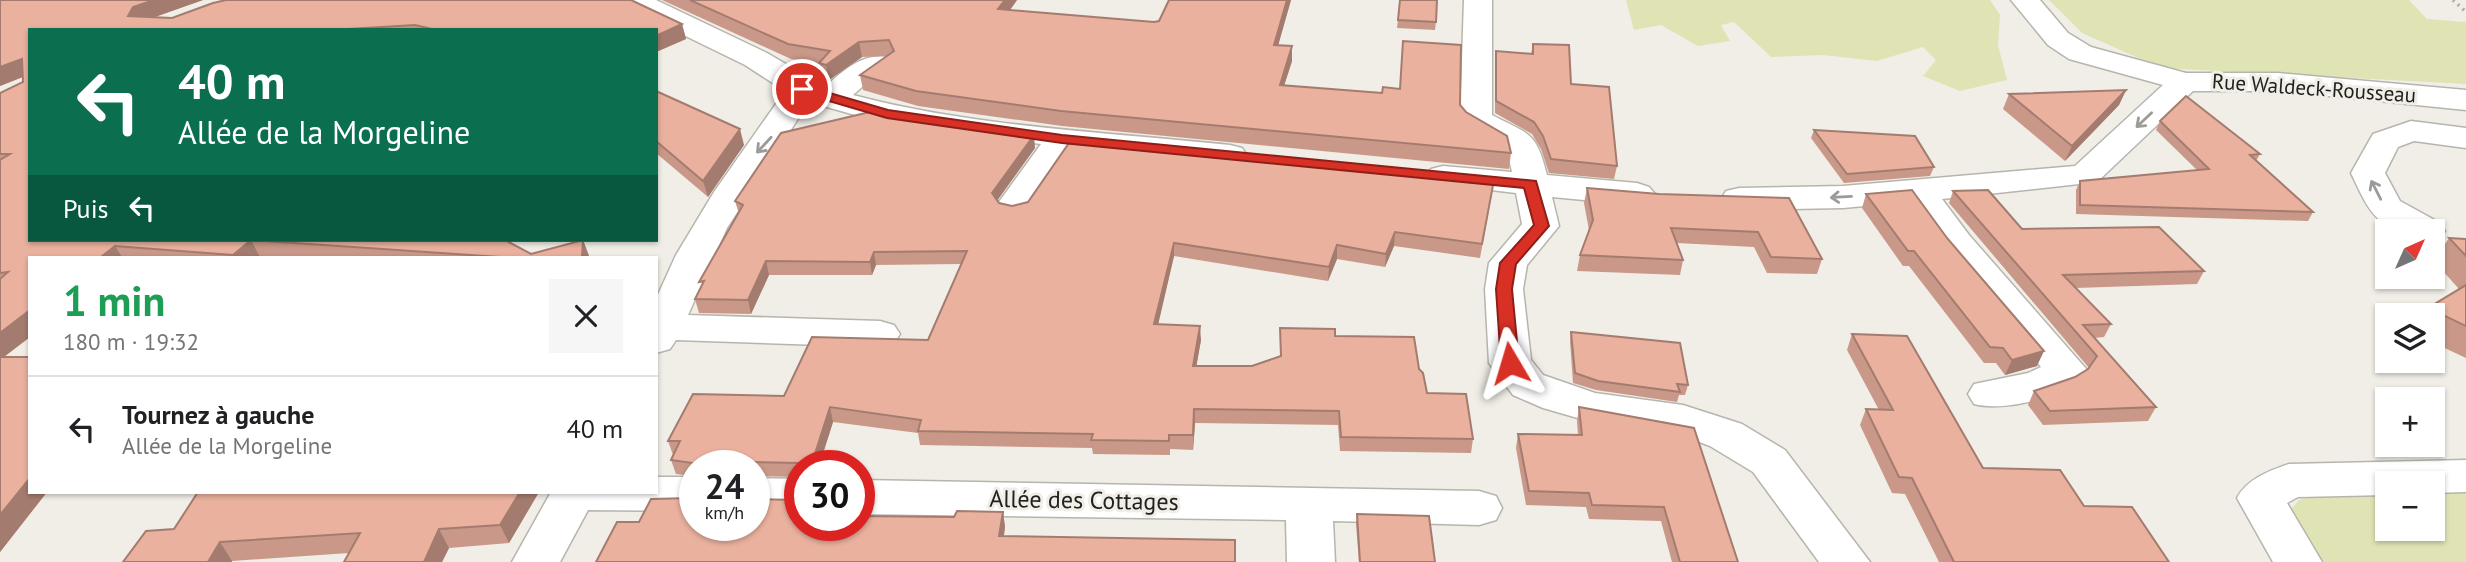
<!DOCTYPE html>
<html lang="fr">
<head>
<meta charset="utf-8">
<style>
  body { margin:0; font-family:"PT Sans",sans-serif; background:#f6f6f6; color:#202124; height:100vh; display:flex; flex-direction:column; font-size:26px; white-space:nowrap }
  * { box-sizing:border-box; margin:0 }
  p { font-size:23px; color:#757577 }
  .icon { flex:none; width:38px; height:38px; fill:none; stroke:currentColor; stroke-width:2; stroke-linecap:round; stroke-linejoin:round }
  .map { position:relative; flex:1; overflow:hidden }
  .sheet { position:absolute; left:28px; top:256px; width:630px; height:238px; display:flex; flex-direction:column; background:#fff; border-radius:0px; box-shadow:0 2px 5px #0004 }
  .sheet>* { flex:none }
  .guide { position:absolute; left:28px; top:28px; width:630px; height:214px; border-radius:0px; box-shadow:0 2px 5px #0004; background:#0b6e4f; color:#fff; overflow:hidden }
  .needle { width:46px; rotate:45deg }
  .controls { position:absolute; left:2375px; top:219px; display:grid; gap:14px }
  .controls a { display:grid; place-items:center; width:70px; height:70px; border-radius:0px; background:#fff; box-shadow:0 2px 5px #0004; font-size:35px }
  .speed { position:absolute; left:679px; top:450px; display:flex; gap:14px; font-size:35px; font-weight:700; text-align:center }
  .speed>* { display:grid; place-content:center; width:91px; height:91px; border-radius:50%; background:#fff; box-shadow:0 2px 5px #0004; line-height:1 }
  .speed small { font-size:18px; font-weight:400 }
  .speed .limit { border:10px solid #d22; background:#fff; color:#111 }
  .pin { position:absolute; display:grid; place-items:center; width:60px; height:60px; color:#fff; margin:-30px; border:4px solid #fff; border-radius:50%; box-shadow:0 2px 7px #0007 }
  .me { position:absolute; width:77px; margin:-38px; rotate:353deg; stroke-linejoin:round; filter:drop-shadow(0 0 5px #0008) }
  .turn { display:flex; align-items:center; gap:24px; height:147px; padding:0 35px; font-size:32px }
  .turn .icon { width:91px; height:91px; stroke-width:2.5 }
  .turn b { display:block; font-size:49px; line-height:60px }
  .then { display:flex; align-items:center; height:66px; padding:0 35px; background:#0003; gap:14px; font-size:26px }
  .round { display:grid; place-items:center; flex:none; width:74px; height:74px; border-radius:0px; background:#f6f6f6 }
  .headline { display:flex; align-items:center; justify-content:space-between; height:119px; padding:0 35px }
  h1 { font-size:42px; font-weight:700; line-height:52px; color:#1e9e55 }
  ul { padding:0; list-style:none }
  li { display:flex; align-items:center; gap:21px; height:105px; padding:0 35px; border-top:2px solid #e0e0e0 }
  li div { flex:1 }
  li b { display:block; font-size:26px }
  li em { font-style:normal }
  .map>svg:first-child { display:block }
</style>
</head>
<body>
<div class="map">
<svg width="2466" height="562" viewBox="0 0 2466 562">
  <rect width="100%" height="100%" fill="#f0eee6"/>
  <g fill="#e0e4b5">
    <path d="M1626,0H1990L2000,15L1998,45L2007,80L1960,91L1923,76L1936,60L1923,47L1877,61L1823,55L1771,57L1734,22L1721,25L1730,41L1698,46L1661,25L1634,30Z"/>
    <path d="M2049,0H2409L2427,19L2466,22V84L2161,68L2082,33Z"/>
    <path d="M2340,489L2387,490V528H2432L2433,490H2466V562H2306L2284,518L2299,500Z"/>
  </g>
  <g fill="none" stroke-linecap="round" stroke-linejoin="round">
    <g stroke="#b6b5ad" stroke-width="3">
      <g id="minor">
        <path d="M620,0H656L767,53L825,87C844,70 864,51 891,58L895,64L891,70L871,79L853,95C973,127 1106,132 1230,145L1242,148L1247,155L1242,162L1230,165L1073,148L1027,214L1014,217L1001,214L996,206L1041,144L887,124L809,102L727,228L688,315L880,321L894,325L900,334L894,343L880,347L676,340L670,349L656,353V299L676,255L714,192L785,91L745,65L624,6Z"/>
        <path d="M1464,0H1492V115C1530,135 1536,131 1547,175L1637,183L1649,187L1655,194L1649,201L1637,205L1552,197L1559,226L1527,265L1523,289L1531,360L1543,375L1595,393L1683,405L1742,424L1785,450L1870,562H1819L1753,472L1710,446L1678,434L1595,423L1543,408L1513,395L1489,363L1485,289L1489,263L1522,224L1516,193L1431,183L1426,176L1431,169L1443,166L1512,172L1507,150L1465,126L1460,119Z"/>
        <path d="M2011,0H2040L2068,33L2091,47L2186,73H2278L2466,90V110L2278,91H2193L2097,182L1942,199L1969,235L2088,371C2071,397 2003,412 1974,404L1968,394L1974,384L2028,373L2041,367L1943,251L1908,202L1843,208L1739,210L1726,207L1721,199L1726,191L1739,188L1843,186L2075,166L2163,85L2069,59L2048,45Z"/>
        <path d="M2411,121L2466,128V148L2414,141L2398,147L2385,173L2400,201L2440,223L2445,231L2440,239L2432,241V231C2378,231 2373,220 2351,173L2373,134Z"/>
        <path d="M2466,460V492L2432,493V483H2387V495L2298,497L2287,503L2322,562H2273L2237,498C2247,479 2269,471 2289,464Z"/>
        <path d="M656,477H695V511L588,510L560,562H512L551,492H656Z"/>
        <path d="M754,478L800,479V513L754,512Z"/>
        <path d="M859,480L1479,491L1496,496L1502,508L1496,520L1479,525L1333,521L1335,562H1287L1286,520L859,514Z"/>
      </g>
    </g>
    <path stroke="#aeaca6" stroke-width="3.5" stroke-dasharray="2 4.5" stroke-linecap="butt" d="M2453,0L2466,12"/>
    <use href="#minor" fill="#fff" fill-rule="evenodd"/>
  </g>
  <g fill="#c99889" fill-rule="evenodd">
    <path d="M0,0H203L154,17L172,18L213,3L226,0H631L682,24L686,39L656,52V30H30V240H505L531,254L583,240L589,256V257H30V337L3,357H30V492H47L0,552V93L23,82V77L0,86Z"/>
    <path d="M662,0H1017L1010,10L1154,22L1291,0L1278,45L1292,61L1284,86L1382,93L1400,89L1403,41L1466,112L1511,153L1509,169L1062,126L918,106L863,90L860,75L887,56L862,57L829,80L822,78L819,64L791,59Z"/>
    <path d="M1400,0L1436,22L1435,30L1397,28Z"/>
    <path d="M1533,44L1571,84L1617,166L1614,179L1549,173L1541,149L1532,134L1495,113V63L1496,51L1531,54Z"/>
    <path d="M2126,90L2119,105L2065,161L2003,109L2009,94Z"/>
    <path d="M656,91L744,145L708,197L656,153Z"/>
    <path d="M2160,121L2260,154L2256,161L2313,212L2308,221L2076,214V190L2080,181L2197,170L2156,130Z"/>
    <path d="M1814,130L1934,167L1930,176L1844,183L1811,138Z"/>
    <path d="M1035,148L997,201L999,203L1012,206L1492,193L1480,258L1394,246L1385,267L1337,259L1328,281L1174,256L1158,324L1201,340L1196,366H1252L1280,357V328L1335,336L1419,369L1427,393L1473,439L1471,453L1340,451L1338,425L1195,423L1193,450L1170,449V455L1093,454L1092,448L920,445L918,433L833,422L800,525L954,517L1003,512L1005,527L1004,536L1235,562L639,522L692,498V476L676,474L671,460L673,455L668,441L928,340L961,264L876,265L872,275H769L751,314L699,313L695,299L739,214L735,201ZM695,466H754V476L798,477V500L695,525Z"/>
    <path d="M1587,188L1659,194L1789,198L1822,259L1817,274L1767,273L1754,247L1677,243L1683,260L1680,275L1577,271L1580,255L1589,230L1584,203Z"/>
    <path d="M1953,191L2022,229L2204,271L2197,284L2075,288L2111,324L2104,337L2094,338L2156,407L2148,421L2043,425L2028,405L2034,391L2075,377L2089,368L1949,203Z"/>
    <path d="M1866,194L2037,366L2005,375L1996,363H1984L1909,266H1903L1862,208Z"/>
    <path d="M2449,238L2466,239V358L2432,342V315H2424L2428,308L2459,289L2434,261Z"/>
    <path d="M1571,332L1688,385L1685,395H1679L1677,402L1596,390L1573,383L1570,341Z"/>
    <path d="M1852,334L1983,468L2084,506L2169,562H1939L1905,494L1892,493L1860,425L1866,409L1879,410L1847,350Z"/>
    <path d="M1579,407L1738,562H1672L1661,521L1589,519L1586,507L1526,505L1516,448L1518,434L1578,435L1577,421Z"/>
    <path d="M198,492H539L509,543L449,548L442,562H344L349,553L232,561L174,529Z"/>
    <path d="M1357,514L1435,562H1359L1356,524Z"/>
  </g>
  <g fill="#a47c6f">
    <path d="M154,0H203L141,22L128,16L133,7Z"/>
    <path d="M1005,0H1017L1000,24L998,9Z"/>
    <path d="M1287,0H1291L1274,60V45Z"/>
    <path d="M682,24L686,39L656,52V36Z"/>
    <path d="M859,42L862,57L829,80L826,65Z"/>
    <path d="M1292,46V61L1279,101L1280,85Z"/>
    <path d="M22,59L30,74L0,86V67Z"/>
    <path d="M2126,90L2119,105L2065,161L2072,146Z"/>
    <path d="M740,129L744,145L708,197L703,181Z"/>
    <path d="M1034,135L1035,148L993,206L992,193Z"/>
    <path d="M1395,232L1394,246L1385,267L1386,254Z"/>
    <path d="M251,240L260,257H234L233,255Z"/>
    <path d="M583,240L589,256V257H582Z"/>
    <path d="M1174,243V256L1155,338L1154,324Z"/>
    <path d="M1337,245V259L1328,281L1329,267Z"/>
    <path d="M115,246L122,257H101Z"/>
    <path d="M874,252L876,265L872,275L870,262Z"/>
    <path d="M766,261L769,275L751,314L748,300Z"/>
    <path d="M30,310V337L0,360V333Z"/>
    <path d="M1200,326L1201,340L1194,380L1193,366Z"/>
    <path d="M2044,351L2037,366L2005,375L2012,360Z"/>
    <path d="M830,407L833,422L819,466H811Z"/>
    <path d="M1194,409L1195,423L1193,450V435Z"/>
    <path d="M30,478V492H47L0,552V515Z"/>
    <path d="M520,492H539L509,543L500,525Z"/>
    <path d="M1003,512L1005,527L1001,551L999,536Z"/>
    <path d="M439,529L449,548L442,562H424Z"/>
    <path d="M220,542L232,561V562H208Z"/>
  </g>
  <g fill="#eab19f" stroke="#a47c6f" stroke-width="2" fill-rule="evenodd">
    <path d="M0,0H154L133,7L128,16L172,18L213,3L226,0H631L682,24L656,36V30H436L415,25L332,30H30V240H505L531,254L583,240L582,257H500L251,240L233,255L115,246L101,257H30V310L0,333V279L8,272L0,273V160L10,154H0V93L23,82L22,59L0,67Z"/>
    <path d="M690,0H1005L998,9L1154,22L1159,21L1169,0H1287L1274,45L1292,46L1280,85L1382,93L1383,87L1400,89L1403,41L1461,45L1460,105L1466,112L1507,136L1511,153L1061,111L916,91L860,75L894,51L889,40L859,42L826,65L819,63L830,51L788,44Z"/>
    <path d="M1400,0H1437L1436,22L1398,20Z"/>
    <path d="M1533,44L1569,45L1571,84L1609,87L1617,166L1551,159L1543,136L1534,122L1496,101V51L1533,54Z"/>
    <path d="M2126,90L2072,146L2009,94Z"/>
    <path d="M656,91L740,129L703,181L656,141Z"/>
    <path d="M2186,96L2260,154L2250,155L2313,212L2080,205V181L2209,169L2160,121Z"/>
    <path d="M874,111L1034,135L992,193L999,203L1012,206L1028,202L1071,140L1494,180L1482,244L1395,232L1386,254L1337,245L1329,267L1174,243L1154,324L1200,326L1193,366H1252L1281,356L1280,328L1335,329V336L1414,337L1419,369L1423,373L1427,393L1466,394L1473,439L1341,437L1339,411L1194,409L1193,435H1169V441L1091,440L1093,434L918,431L921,420L830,407L811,466H800V500L797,508H800V525H859V516L954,517L957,511L1003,512L999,536L1235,540V562H596L617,522H639L651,499L692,498L693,463L671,460L680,441H668L693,394L784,396L812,337L928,340L967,251L874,252L870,262L766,261L748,300L695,299L704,281L699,282L743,205L735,201L781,133ZM748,462L798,463V500L754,499V525H695V466H748Z"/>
    <path d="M1814,130L1915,136L1934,167L1847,174Z"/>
    <path d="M1587,188L1659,194L1789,198L1822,259L1771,257L1758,232L1671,228L1683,260L1580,255L1593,220Z"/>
    <path d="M1912,190L1947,238L2044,351L2012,360L2003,348L1990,347L1914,251H1908L1866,194Z"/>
    <path d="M1988,190L2022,229L2159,227L2204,271L2063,275L2111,324L2083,325L2156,407L2050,411L2034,391L2075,377L2088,369L2097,356L1953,191Z"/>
    <path d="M2449,238L2466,239V256Z"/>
    <path d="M2466,285V326L2428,308Z"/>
    <path d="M1571,332L1680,343L1688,385L1677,384L1680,392L1598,381L1575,373Z"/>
    <path d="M1852,334L1907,336L1983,468L2060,470L2084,506L2132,507L2169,562H1954L1912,478L1899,477L1866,409L1893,410Z"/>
    <path d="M0,357H30V478L0,515Z"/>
    <path d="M1579,407L1694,428L1738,562H1680L1664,507L1592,505L1589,493L1529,491L1518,434L1582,435Z"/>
    <path d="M198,492H520L500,525L439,529L424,562H344L360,533L220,542L208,562H123L146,531L174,529Z"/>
    <path d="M1357,514L1429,516L1435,562H1360Z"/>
  </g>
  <defs><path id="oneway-shaft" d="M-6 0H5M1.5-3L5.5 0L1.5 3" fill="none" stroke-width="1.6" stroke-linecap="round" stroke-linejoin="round" transform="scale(1.75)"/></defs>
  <g stroke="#9b9b9a">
    <use href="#oneway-shaft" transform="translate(2144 120) rotate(137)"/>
    <use href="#oneway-shaft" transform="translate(764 145) rotate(133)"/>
    <use href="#oneway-shaft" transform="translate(2376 190) rotate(-117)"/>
    <use href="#oneway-shaft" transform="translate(1841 197) rotate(177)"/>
  </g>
  <path fill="#d93025" stroke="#8d1f18" stroke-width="2" d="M802,85L888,110L1062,135L1536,181L1549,226L1516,264L1512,289L1519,363L1510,368L1501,363L1496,289L1500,263L1534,225L1524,188L1062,143L887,118L798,92L796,89Z"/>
  <g text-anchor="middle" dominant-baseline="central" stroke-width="6" stroke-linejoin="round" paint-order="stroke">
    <g font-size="21" fill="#21211e" stroke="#f0eee6">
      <text transform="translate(2314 88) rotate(4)">Rue Waldeck-Rousseau</text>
    </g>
    <g font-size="24" fill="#21211e" stroke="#f0eee6">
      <text transform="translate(1084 500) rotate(1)">Allée des Cottages</text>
    </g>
  </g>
</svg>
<div class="controls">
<a><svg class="needle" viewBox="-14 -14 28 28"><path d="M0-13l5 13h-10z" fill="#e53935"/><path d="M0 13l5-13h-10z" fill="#757577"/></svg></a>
<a><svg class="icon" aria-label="layers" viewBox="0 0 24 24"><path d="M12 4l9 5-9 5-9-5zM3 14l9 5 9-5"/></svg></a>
<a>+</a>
<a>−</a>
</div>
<div class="speed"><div>24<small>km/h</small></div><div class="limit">30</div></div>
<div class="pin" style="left:802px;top:89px;background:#d93025"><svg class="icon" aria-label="arrive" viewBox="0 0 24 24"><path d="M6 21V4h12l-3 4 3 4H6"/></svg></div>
<svg class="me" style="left:1510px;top:363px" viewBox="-20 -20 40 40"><path d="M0-17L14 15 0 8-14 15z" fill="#d93025" stroke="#fff" stroke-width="4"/></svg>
<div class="guide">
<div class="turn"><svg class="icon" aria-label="left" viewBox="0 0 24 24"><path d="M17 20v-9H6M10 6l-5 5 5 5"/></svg><div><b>40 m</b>Allée de la Morgeline</div></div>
<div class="then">Puis<svg class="icon" aria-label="left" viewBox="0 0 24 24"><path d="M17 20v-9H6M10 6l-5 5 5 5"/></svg></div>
</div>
<section class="sheet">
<div class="headline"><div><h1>1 min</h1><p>180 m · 19:32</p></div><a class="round"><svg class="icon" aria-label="close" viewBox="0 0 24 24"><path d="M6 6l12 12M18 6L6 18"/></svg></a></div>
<ul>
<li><svg class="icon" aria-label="left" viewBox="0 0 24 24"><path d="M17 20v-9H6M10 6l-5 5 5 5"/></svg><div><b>Tournez à gauche</b><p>Allée de la Morgeline</p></div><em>40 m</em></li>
</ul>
</section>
</div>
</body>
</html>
